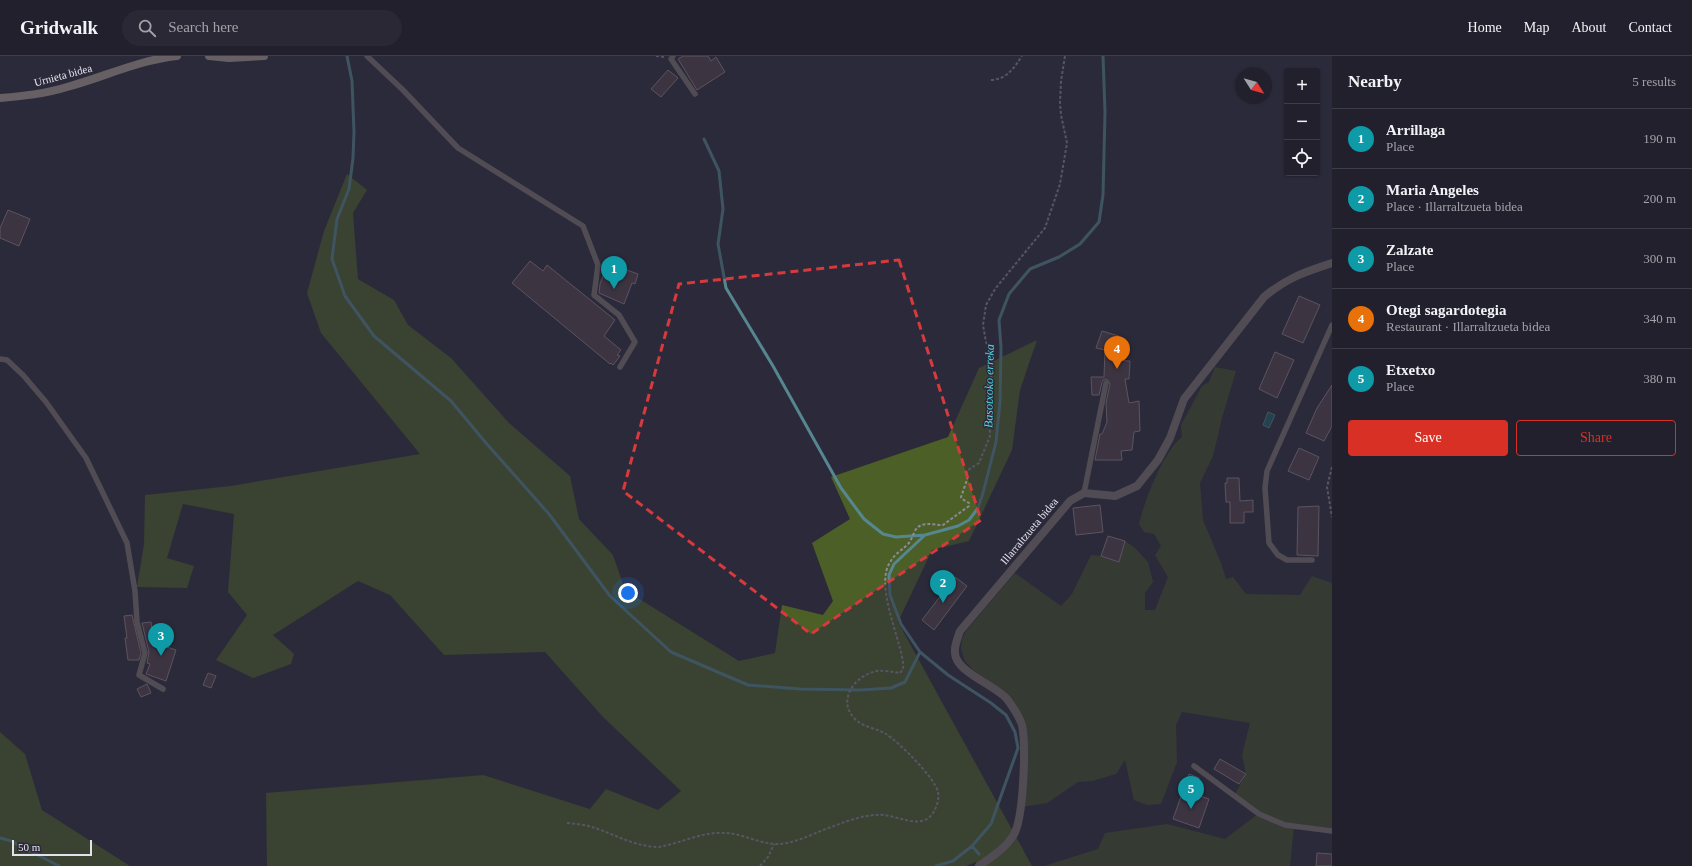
<!DOCTYPE html>
<meta charset="utf-8">
<style>
:root{--surface:#21202c;--page:#292834;--text:#f1f3f6;--muted:#a2a3a9;--line:#3e3e48;--accent:#d93025}
body{margin:0;font-family:"Times New Roman",serif;background:var(--page);color:var(--text)}
.controls{position:absolute;right:12px;top:12px;display:grid;overflow:hidden;border-radius:4px;box-shadow:0 1px 3px #0004}
.controls button{width:36px;height:36px;display:grid;place-items:center;padding:0;border:0;border-bottom:1px solid var(--line);background:var(--surface);color:var(--text);font:20px sans-serif}
.compass{position:absolute;left:1236px;top:12px;width:36px;height:36px;border-radius:50%;background:var(--surface);box-shadow:0 1px 3px #0004;rotate:127deg}
.scale{position:absolute;left:12px;bottom:10px;width:80px;box-sizing:border-box;padding-left:4px;border:2px solid #e2e1ec;border-top:0;font-size:11px;line-height:14px;white-space:nowrap;color:#e2e1ec;-webkit-text-stroke:3px #2c2a3a;paint-order:stroke}
.you{position:absolute;left:628px;top:537px;width:14px;height:14px;margin:-10px;border:3px solid #fff;border-radius:50%;background:#1a73e8;box-shadow:0 0 0 6px #1a73e833}
.badge{display:grid;place-items:center;width:26px;height:26px;border-radius:50%;background:var(--accent);color:#fff;font-size:13px;font-weight:700}
.pin{position:absolute;translate:-50% -33px;filter:drop-shadow(0 1px 2px #0008)}
.pin::after{content:'';position:absolute;top:21px;width:14px;height:12px;background:inherit;clip-path:polygon(0 0,100% 0,50% 100%)}
.list{margin:0;padding:0;list-style:none}
h2{display:flex;justify-content:space-between;align-items:center;height:52px;margin:0;padding:0 16px;font-size:17px}
h2 small{font-size:13px;font-weight:400;color:var(--muted)}
.list li{display:grid;grid-template-columns:26px 1fr auto;gap:12px;align-items:center;box-sizing:border-box;height:60px;padding:0 16px;border-top:1px solid var(--line)}
.list b{display:block;font-size:15px;white-space:nowrap}
.list p{margin:0;font-size:13px;white-space:nowrap;color:var(--muted)}
.list em{font-size:13px;font-style:normal;color:var(--muted)}
.actions{display:flex;gap:8px;padding:12px 16px}
.actions a{flex:1;padding:9px 0;border:1px solid var(--accent);border-radius:4px;text-align:center;font-size:14px;color:var(--accent)}
.actions .main{background:var(--accent);color:#fff}
.icon{flex:none;width:22px;height:22px;fill:none;stroke:currentColor;stroke-width:2;stroke-linecap:round;stroke-linejoin:round}
.map{position:relative;flex:none;width:1332px;height:810px;overflow:hidden}
header{display:flex;align-items:center;gap:24px;box-sizing:border-box;height:56px;padding:0 20px;background:var(--surface);border-bottom:1px solid var(--line)}
header strong{font-size:19px}
nav{display:flex;gap:22px;margin-inline-start:auto;font-size:14px}
.search{width:280px;height:36px;background:var(--page);display:flex;align-items:center;gap:10px;box-sizing:border-box;padding:0 14px;border-radius:22px;color:var(--muted);font-size:15px}
main{display:flex}
aside{flex:1;background:var(--surface)}
.map>svg:first-child{display:block}
.green{fill:#424e2c}
.forest{fill:#4c5f26}
.water{fill:#1a6168;stroke:#568790}
.lines{fill:none;stroke-linecap:round;stroke-linejoin:round}
.stream{stroke:#568790;stroke-width:3}
.building{fill:#53424c;stroke:#97838e}
.path{stroke:#8c8b98;stroke-width:2;stroke-dasharray:3 2;stroke-linecap:butt}
.lane{stroke:#7f7671;stroke-width:5.5}
.street{stroke:#7f7671;stroke-width:8}
.secondary{stroke:#aea098;stroke-width:8}
.marked{fill:none;stroke:#d73a3c;stroke-width:3;stroke-dasharray:8 5;stroke-linejoin:round}
.labels{text-anchor:middle;stroke-width:3;stroke-linejoin:round;paint-order:stroke}
.street-label{font-size:11px;fill:#e2e1ec;stroke:#2c2a3a}
.water-label{font-size:12px;font-style:italic;fill:#52d7e3;stroke:#2c2a3a}
</style>
<header>
<strong>Gridwalk</strong>
<div class="search"><svg class="icon" aria-label="search" viewBox="0 0 24 24"><circle cx="10" cy="10" r="6"/><path d="M15 15l6 6"/></svg>Search here</div>
<nav><a>Home</a><a>Map</a><a>About</a><a>Contact</a></nav>
</header>
<main>
<div class="map">
<svg width="1332" height="810" viewBox="0 0 1332 810">
<rect width="100%" height="100%" fill="#2c2a3a"/>
<path class="green" d="M1215,311L1236,315L1222,362L1213,400L1200,427L1203,464L1221,507L1226,523L1233,521L1246,538L1300,539L1312,520L1332,527V775L1294,770L1290,810H1044L1098,793L1105,777L1167,768L1225,783L1258,758L1234,740L1246,718L1242,699L1250,667L1182,656L1176,669L1177,706L1161,748L1147,749L1134,744L1125,704L1116,718L1092,725L1078,726L1047,747L1022,751L1021,669L1003,635L973,614L965,605L961,593L962,583L966,575L1015,517L1061,550L1072,538L1091,499L1101,500L1119,506L1125,485L1134,491L1148,506L1153,526L1145,537V554H1155L1168,521L1155,499L1161,490L1154,478L1144,476L1139,468C1144,446 1164,394 1182,381L1181,369L1202,330L1209,326Z"/>
<path class="forest" d="M347,118L367,134L353,157L358,223L394,244L408,269L451,302L509,367L570,420L579,463L613,499L625,534L739,605L775,597L782,549L823,559L833,545L812,487L850,463L831,421L948,381L979,312L1037,284L1020,334L1012,394L969,485L932,494L898,566L1032,810H977L976,806L966,810H267L266,737L483,719L590,753L606,733L658,754L681,735L603,661L545,596L444,599L390,539L358,525L273,579L294,598L291,608L253,622L216,604L247,559L228,536L234,458L183,448L167,502L194,510L187,532L137,531L144,488L145,439L231,430L420,398L321,277L307,237L324,175Z
M0,676L25,698L42,754L130,810H0Z"/>
<path class="water" d="M1268,356L1275,359L1269,372L1263,369Z"/>
<g class="lines">
<path class="stream" d="M347,0L352,25L354,76L353,102L349,133L337,163L332,203L345,240L374,280L451,345L486,387L549,458L610,540L671,596L748,629L800,633L860,634L891,632L905,626L920,596
M704,83L719,115L723,153L718,188L726,232L773,310L841,432L864,463L883,478L896,481L925,479
M0,782L11,785L59,810
M972,790L979,798
M936,810L953,805L972,790L991,768L1018,692L1015,676L1006,659L991,647L948,619L920,596L901,568L890,539L889,519L894,508L925,479L958,470L969,464L978,452L983,437L996,386L1000,346L1001,292L999,264L1009,238L1030,213L1059,201L1080,188L1099,166L1103,139L1105,56L1103,0"/>
</g>
<path class="building" d="M683,0H708L711,5L716,1L725,16L697,34L678,3Z
M668,14L678,22L661,41L651,33Z
M8,154L30,163L19,190L0,182V172Z
M530,205L543,215L547,209L615,264L604,280L621,294L617,299L620,300L613,309L611,307L610,308L512,227Z
M624,213L638,218L635,228L632,227L624,248L599,237L600,228L605,215L621,221Z
M1299,240L1320,249L1303,287L1282,278Z
M1102,275L1119,280L1111,304L1130,305L1129,323H1125L1129,347L1139,345L1140,375L1134,376L1132,394L1121,395L1122,404H1095L1100,378H1102L1107,366L1106,347L1110,328L1108,324L1104,323L1102,326L1099,339H1092L1091,321H1104L1105,294L1096,292Z
M1275,296L1294,304L1277,342L1259,333Z
M1332,329V370L1324,385L1306,377L1317,352Z
M1299,392L1319,401L1309,424L1288,415Z
M1227,422H1239L1240,445L1253,444V456H1244V467H1230V446H1226L1225,427H1227Z
M1100,449L1103,476L1076,479L1073,452Z
M1319,450L1318,500L1297,499L1298,451Z
M1108,480L1125,485L1119,506L1101,500Z
M955,521L967,530L934,574L922,564Z
M132,559L141,597L139,604H128L125,582H127L124,560Z
M151,566L152,575L156,574L158,588L176,594L166,625L146,618L150,608L147,607L149,596L142,567Z
M208,617L216,620L211,632L203,629Z
M147,628L151,637L141,641L137,633Z
M1220,703L1246,718L1239,728L1214,713Z
M1189,718L1199,722L1194,738L1209,743L1199,772L1173,763Z
M1317,797L1332,798V810H1316Z"/>
<g class="lines">
<path class="path" d="M656,0L664,1
M991,24C1007,23 1014,12 1022,0
M1332,411L1327,431L1332,461
M567,767C577,768 587,769 595,772C616,779 636,791 659,791C681,787 704,775 726,777C744,778 762,789 780,788C799,786 816,776 834,770C847,765 861,760 875,759C896,756 925,780 936,751C938,747 939,741 938,736C935,722 899,686 886,678C876,672 862,671 854,662C838,645 853,622 873,616C881,613 891,616 900,617L903,613C904,606 901,596 899,589C894,569 878,527 889,508C895,497 900,496 908,488C911,485 912,481 914,477C919,464 932,469 943,469L969,450V447L962,443L961,441L968,421L967,417L968,414L979,407L990,380L989,335L993,305L986,286L983,269L986,249L995,233L1045,172L1060,128L1067,87L1061,59L1060,47L1061,25L1065,0
M760,810L768,801L774,788"/>
<path class="lane" d="M367,0L403,34L458,92L583,170L598,209L594,239L619,259L635,286L620,311
M673,0L671,3L695,38
M0,303L7,304L23,319L46,346L86,402L127,487L135,535L137,566L145,597L139,619L163,633
M1084,437L1106,327
M1312,504H1287L1278,499L1269,487L1265,432L1267,415L1332,269
M1194,710L1259,758L1285,769L1332,775"/>
<path class="street" d="M979,810C991,801 1005,793 1013,780C1024,764 1026,689 1022,669C1019,660 1013,651 1007,643C995,630 965,619 957,604C952,595 957,584 960,575L1070,445L1084,437L1115,440L1137,430L1158,404L1170,382L1184,343L1264,241C1287,222 1304,216 1332,207"/>
<path class="secondary" d="M209,0L229,2L264,0
M0,42C23,40 45,38 67,31C104,21 139,4 177,0"/>
</g>
<path d="M0 0H1332V810H0ZM899,204L981,464L811,578L623,435L679,228Z" fill="#2c2a3a" fill-opacity=".55" fill-rule="evenodd"/>
<path class="marked" d="M899,204L981,464L811,578L623,435L679,228Z"/>
<g class="labels">
<g class="street-label">
<text transform="translate(63 19) rotate(-15)" y="4">Urnieta bidea</text>
<text transform="translate(1029 475) rotate(-50)" y="4">Illarraltzueta bidea</text>
</g>
<g class="water-label">
<text transform="translate(989 330) rotate(-89)" y="4">Basotxoko erreka</text>
</g>
</g>
</svg>
<div class="controls">
<button>+</button>
<button>−</button>
<button><svg class="icon" aria-label="locate" viewBox="0 0 24 24"><circle cx="12" cy="12" r="6"/><path d="M12 2v4M12 18v4M2 12h4M18 12h4"/></svg></button>
</div>
<svg class="compass" viewBox="-18 -18 36 36"><path d="M0-13l5 13h-10z" fill="#e53935"/><path d="M0 13l5-13h-10z" fill="#a2a3a9"/></svg>
<div class="scale">50 m</div>
<div class="you"></div>
<div class="pin badge" style="left:614px;top:233px;background:#0f9aa8">1</div>
<div class="pin badge" style="left:943px;top:547px;background:#0f9aa8">2</div>
<div class="pin badge" style="left:161px;top:600px;background:#0f9aa8">3</div>
<div class="pin badge" style="left:1117px;top:313px;background:#e8710a">4</div>
<div class="pin badge" style="left:1191px;top:753px;background:#0f9aa8">5</div>
</div>
<aside>
<h2>Nearby<small>5 results</small></h2>
<ul class="list">
<li><span class="badge" style="background:#0f9aa8">1</span><div><b>Arrillaga</b><p>Place</p></div><em>190 m</em></li>
<li><span class="badge" style="background:#0f9aa8">2</span><div><b>Maria Angeles</b><p>Place · Illarraltzueta bidea</p></div><em>200 m</em></li>
<li><span class="badge" style="background:#0f9aa8">3</span><div><b>Zalzate</b><p>Place</p></div><em>300 m</em></li>
<li><span class="badge" style="background:#e8710a">4</span><div><b>Otegi sagardotegia</b><p>Restaurant · Illarraltzueta bidea</p></div><em>340 m</em></li>
<li><span class="badge" style="background:#0f9aa8">5</span><div><b>Etxetxo</b><p>Place</p></div><em>380 m</em></li>
</ul>
<div class="actions"><a class="main">Save</a><a>Share</a></div>
</aside>
</main>
